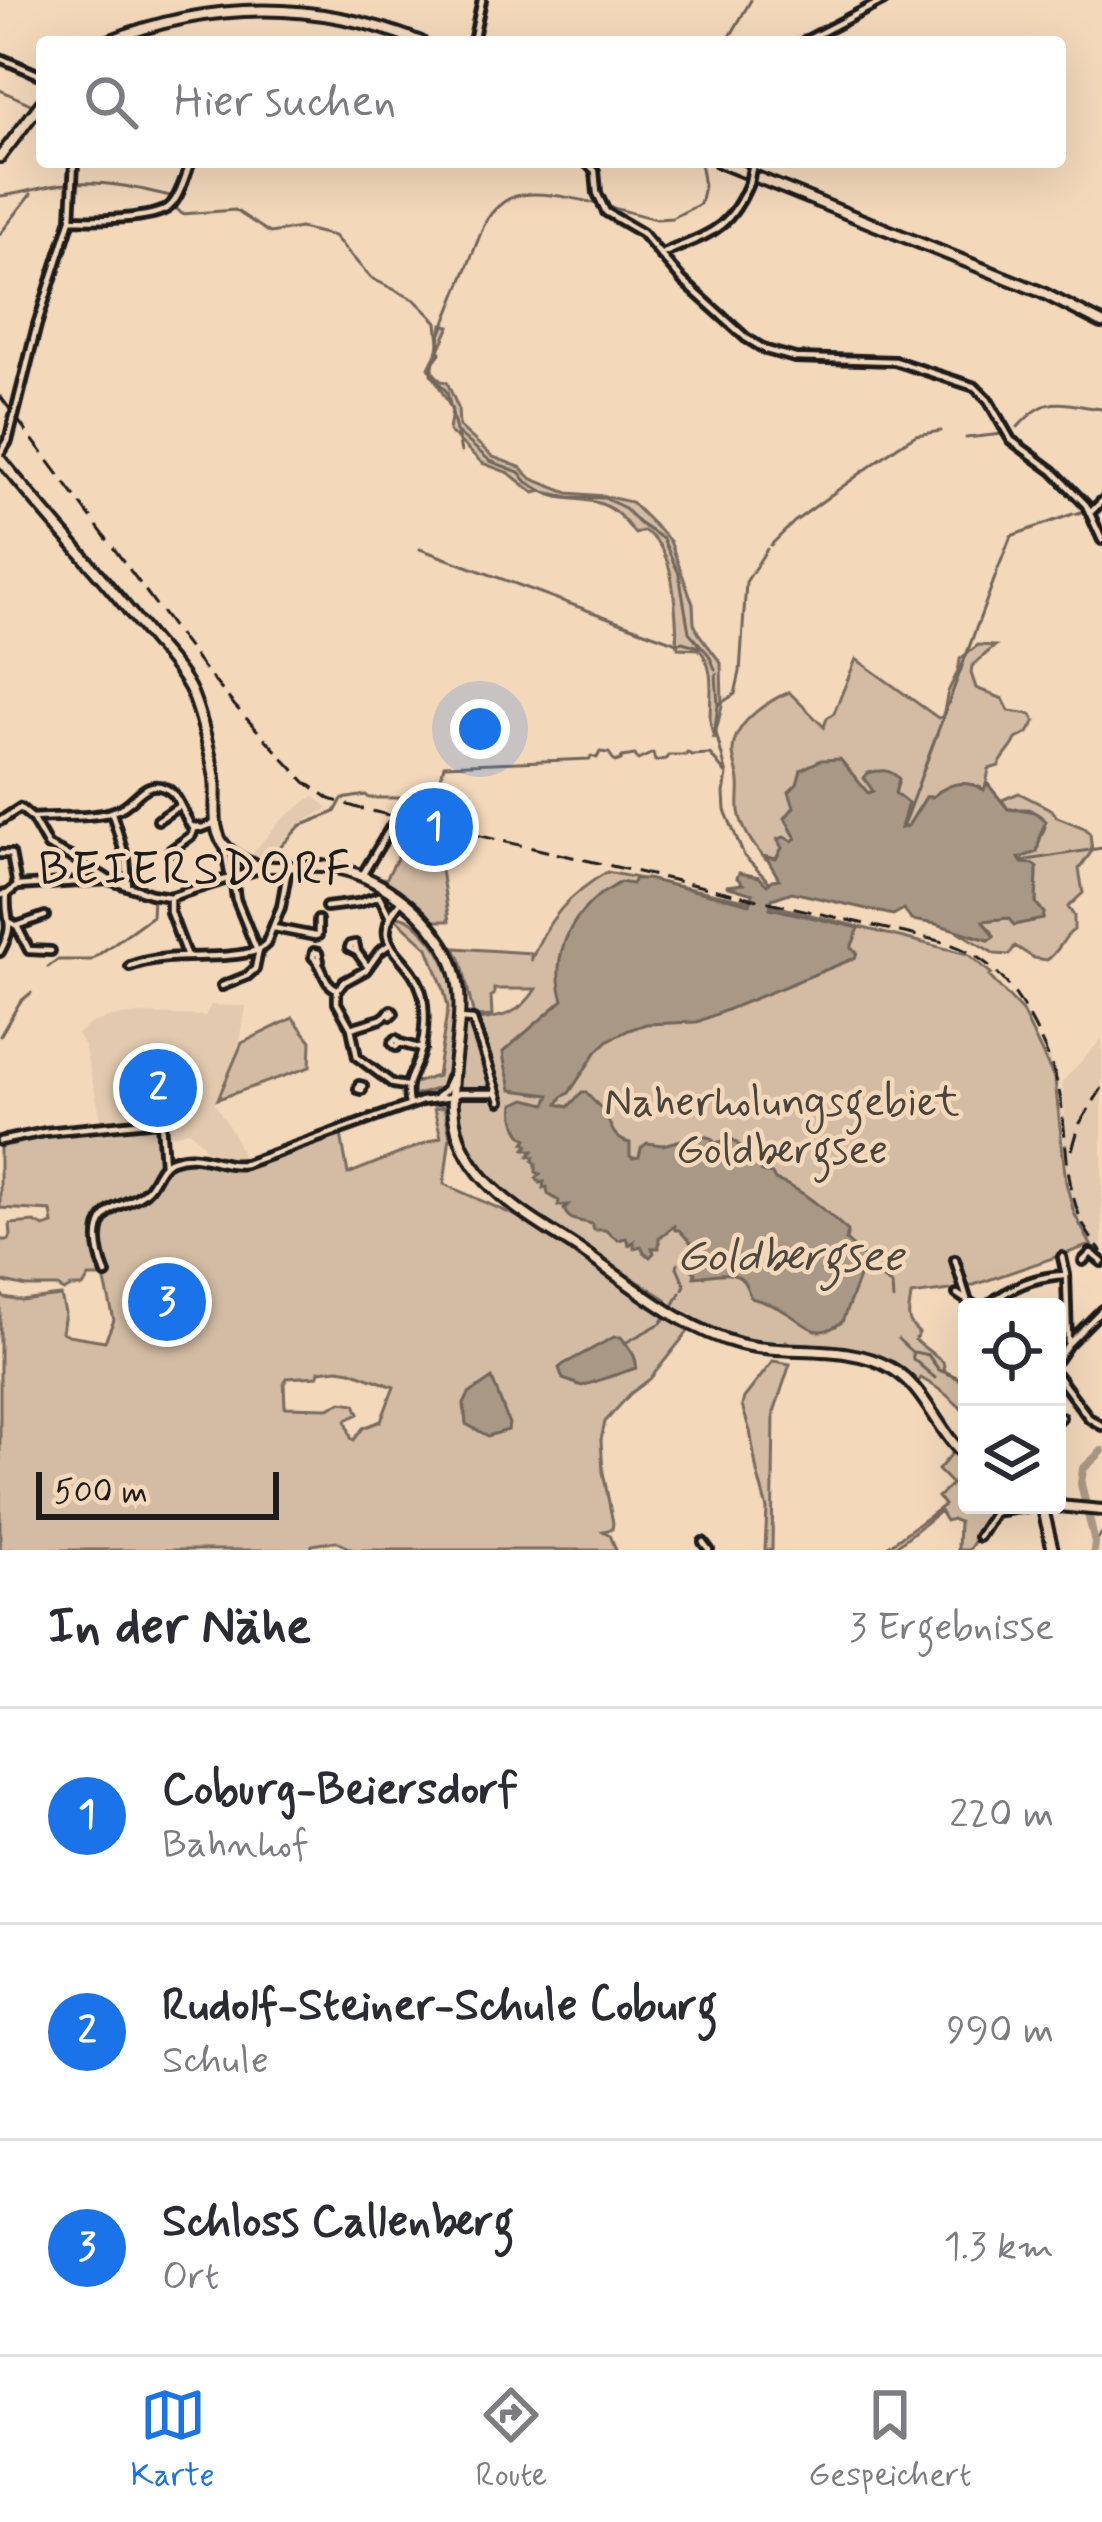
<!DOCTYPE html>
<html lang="de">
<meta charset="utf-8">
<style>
:root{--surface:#fff;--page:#f2f2f3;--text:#2b2b33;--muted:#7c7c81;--line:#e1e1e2;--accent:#1a73e8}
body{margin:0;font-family:Mynerve,sans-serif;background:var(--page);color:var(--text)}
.controls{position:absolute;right:36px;bottom:36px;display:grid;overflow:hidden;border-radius:12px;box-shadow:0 12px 48px #0002}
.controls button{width:108px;height:108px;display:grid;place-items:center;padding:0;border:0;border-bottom:3px solid var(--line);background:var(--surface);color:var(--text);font:60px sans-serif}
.scale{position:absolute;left:36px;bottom:30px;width:243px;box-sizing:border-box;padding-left:12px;border:6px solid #1c1c1c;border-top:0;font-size:33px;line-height:42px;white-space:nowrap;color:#1c1c1c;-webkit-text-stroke:9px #f3d8ba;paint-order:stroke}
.you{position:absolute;left:480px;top:729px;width:42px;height:42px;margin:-30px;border:9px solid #fff;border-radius:50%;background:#1a73e8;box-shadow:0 0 0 18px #1a73e833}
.badge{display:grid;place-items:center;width:78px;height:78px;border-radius:50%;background:var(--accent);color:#fff;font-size:39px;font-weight:700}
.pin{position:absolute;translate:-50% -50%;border:6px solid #fff;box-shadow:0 3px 12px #0006}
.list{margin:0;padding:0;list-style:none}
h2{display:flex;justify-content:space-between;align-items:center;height:156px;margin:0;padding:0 48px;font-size:51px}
h2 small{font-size:39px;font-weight:400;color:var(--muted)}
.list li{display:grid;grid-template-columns:78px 1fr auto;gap:36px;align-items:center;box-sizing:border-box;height:216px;padding:0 48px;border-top:3px solid var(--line)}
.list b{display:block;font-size:45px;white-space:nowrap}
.list p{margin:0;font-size:39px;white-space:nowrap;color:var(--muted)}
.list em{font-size:39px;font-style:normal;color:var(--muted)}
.icon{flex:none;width:66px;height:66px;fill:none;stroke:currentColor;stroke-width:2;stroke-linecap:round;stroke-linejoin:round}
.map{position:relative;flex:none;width:1102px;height:1550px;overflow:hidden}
.search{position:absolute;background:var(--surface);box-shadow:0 12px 48px #0002;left:36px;right:36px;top:36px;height:132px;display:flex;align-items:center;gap:30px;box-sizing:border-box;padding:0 42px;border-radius:12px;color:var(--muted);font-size:45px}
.sheet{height:804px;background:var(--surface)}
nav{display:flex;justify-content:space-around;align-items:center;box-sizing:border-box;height:168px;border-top:3px solid var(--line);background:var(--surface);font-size:33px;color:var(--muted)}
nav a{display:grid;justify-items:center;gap:6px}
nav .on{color:var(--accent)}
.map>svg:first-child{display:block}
.built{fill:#e3caae}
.green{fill:#d3bca3;stroke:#786c60;stroke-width:3;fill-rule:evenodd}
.water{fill:#a99885;stroke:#71665b;stroke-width:3}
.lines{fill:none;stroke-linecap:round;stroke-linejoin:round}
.stream{stroke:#71665b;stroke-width:3}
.river{stroke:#a99885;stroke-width:8}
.street-casing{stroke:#1c1c1c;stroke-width:14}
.secondary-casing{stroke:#1c1c1c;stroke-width:16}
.street{stroke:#f3d8ba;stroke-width:4.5}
.secondary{stroke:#f3d8ba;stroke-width:8}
.rail{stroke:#1c1c1c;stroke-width:3;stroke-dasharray:18 9;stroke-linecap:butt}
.street-bridge-casing{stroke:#1c1c1c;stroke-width:14;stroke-linecap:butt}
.street-bridge{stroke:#f3d8ba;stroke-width:4.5}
.labels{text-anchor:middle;stroke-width:9;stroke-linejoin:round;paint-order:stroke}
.park-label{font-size:42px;fill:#4a443e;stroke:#f3d8ba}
.water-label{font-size:45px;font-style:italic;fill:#4d4741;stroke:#f3d8ba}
.quarter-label{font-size:48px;letter-spacing:3px;fill:#1c1c1c;stroke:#f3d8ba}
</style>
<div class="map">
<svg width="1102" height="1550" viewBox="0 0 1102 1550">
<rect width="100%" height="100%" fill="#f3d8ba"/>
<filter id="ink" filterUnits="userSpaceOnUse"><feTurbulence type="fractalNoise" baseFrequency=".00833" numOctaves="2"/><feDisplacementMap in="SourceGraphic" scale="24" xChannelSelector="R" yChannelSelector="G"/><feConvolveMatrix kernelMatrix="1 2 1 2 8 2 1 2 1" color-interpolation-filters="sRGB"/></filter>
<g filter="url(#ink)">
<path class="built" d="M313,796L329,808L299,825L264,865L249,858L279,822Z
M211,1005L246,1006L240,1043L215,1104L234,1135L243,1158H227L204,1149L203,1144L189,1131L165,1136L162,1119L102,1122L84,1045L77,1034L91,1023L112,1017L141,1014L205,1016Z
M1102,1039V1256L1091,1245L1074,1213L1068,1185L1060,1107L1052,1069L1041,1046L1044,1043L1057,1076L1067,1136L1062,1082Z"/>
<path class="green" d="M442,324L450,326L433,363V372L441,381L447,382L458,408L459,426L493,457L520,467L532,479L568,493L604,496L631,502L670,541L693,604L694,623L699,634L721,663L722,706L714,739C713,732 710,726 710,718C710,696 716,668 699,649L678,648C674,614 679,550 644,531L635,534C626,523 617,510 604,505C583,496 563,503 542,491L534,493L509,473L482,463L449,431L452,410L429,368L438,350Z
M978,645L995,646L972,666L971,673L976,688L1003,699L1009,711L1030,714L1035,721L1028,733L1016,739C1012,750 1003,755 999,766L989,769L985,790C967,779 948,783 932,797H926L908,826L900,828L908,803L895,793L898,783L867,793C843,766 840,750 801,770L791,830L796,838L793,842L778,841L782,848L776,859L766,857L767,861C754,847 742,830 739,811C738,801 740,791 739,782C738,772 734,763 733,753C732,724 766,702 789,692L824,727L827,718L834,713L856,659L938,718L942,717C946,708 945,701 948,692C953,680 959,674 960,659Z
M1019,793L1052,810L1057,817L1085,828L1090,834L1092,851L1079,869L1083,893L1068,907L1074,916V930C1064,935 1060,951 1047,960L1034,958L1015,946L1009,955L995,954L957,931L989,940L994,936L991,930L981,921L1008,918L1014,924L1043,919L1044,913L1036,903L1037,868L1033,864H1022L1019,857L1037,847L1045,827L1042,817L1029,809H1008L1002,800Z
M411,832L436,838L449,921H434L379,877L386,879Z
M607,872L771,905L968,954L992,974L989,976L1022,1011L1055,1080L1066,1183L1074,1213L1091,1245L965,1288L911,1295C909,1314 904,1320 919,1333L915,1340L943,1362L945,1371L967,1384V1415C954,1399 939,1388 921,1378L916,1385C883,1356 828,1347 785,1346L789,1343L786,1341L781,1347C736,1339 707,1329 668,1304L666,1299C608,1261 489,1200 462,1137C448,1104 457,1060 461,1025L464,1022C496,1017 516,1020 536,989H494V995L491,996L492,1016L474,1017L462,964L455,948L531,953V961C546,921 570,893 607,872Z
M392,915C409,917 413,922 425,934C464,975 457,1029 446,1081L442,1087L411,1097L408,1091L411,1084L437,1076L448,1007L444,990L428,948Z
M293,1018L311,1041L310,1067L218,1099L242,1043Z
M444,1107L450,1136L444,1184L527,1221L663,1313L690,1329L650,1379L630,1394L605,1422L601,1440L603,1472L613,1523L612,1529L603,1531L610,1535L616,1550H353L336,1541L312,1545L311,1550H0V1291L4,1298L22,1301L61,1296L65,1313L62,1332L68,1335L105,1341L114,1320L104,1277H89L83,1287H71L64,1291L58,1287H27L0,1281V1240H9L11,1235L10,1224L34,1222L44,1227L53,1224L51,1211L0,1208V1145L90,1130L157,1122L160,1126L163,1161L167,1165L202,1159L226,1167L250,1165L341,1134L348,1174L441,1137L434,1109ZM338,1369L351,1371L394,1387L381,1421L363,1428L354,1440L351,1438L346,1420L359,1414L355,1404L342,1402L328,1408L285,1407L284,1384L287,1378L318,1376L319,1371Z
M773,1361L790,1364L774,1412L772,1550H765L767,1509L757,1472L750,1431L742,1406L744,1398Z
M955,1450L967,1460V1505H988L993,1510L969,1550H958L959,1522L952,1519L946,1521L940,1511L898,1545L883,1550L944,1505L938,1497L952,1484L938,1470Z"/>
<path class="water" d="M840,759L868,793L873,791L864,778L868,773C880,770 890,768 899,779L895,793L908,803L901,828L908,826L926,797H932C948,783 966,779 984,790L987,783L1008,809C1025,812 1030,806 1046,821L1041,833L1037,852L1019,858L1022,863L1033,864L1037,868L1036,903L1044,913L1043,919L1014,925L1008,918L983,921L994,937L989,940L936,924L911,920L904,909L893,915L792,892L772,899L770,908L859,928L851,948L857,952L855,958L697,1022L646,1024L629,1030L609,1040L597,1051L569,1093L562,1097L558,1104L568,1107L582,1092H586C590,1098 595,1102 600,1107C612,1121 609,1138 630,1143V1156L633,1158L639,1157L641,1148L647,1143L663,1145L685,1139L689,1142L704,1136L711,1138L715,1143L732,1139L748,1153L762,1172L772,1174L775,1180C804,1189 826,1212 848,1231L846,1240L866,1259L842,1322C817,1340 811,1328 789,1314C777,1306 765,1302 751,1298C748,1292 747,1285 742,1280C731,1268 707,1277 694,1277L695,1273L688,1265L694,1246L679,1230H675L674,1226L659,1238V1248H652L654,1253L650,1257L644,1252L641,1246L634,1248V1241L629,1245L626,1238L618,1240L605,1230H594L592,1224C581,1220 569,1223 564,1209L568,1205L558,1206L559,1201L548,1194L547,1187L543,1188L544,1182L540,1183L536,1178L540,1174L536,1172V1163L533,1161L534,1157L529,1156L533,1151L525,1149L528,1145L524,1143L527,1139C516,1133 512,1116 514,1104L526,1099L546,1104L550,1095L511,1090C509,1077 504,1065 503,1052L563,1000C551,962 566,923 597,897C604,891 613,888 620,882L632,884L635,879H647L750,904L753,894L726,886L743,884L737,878L739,873L759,877L767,885L772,880L779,879L766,857L776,859L782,848L778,839L784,837L792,841L796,838L785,818L794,807L789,792L797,784L801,770L821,760Z
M614,1337H621C628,1346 638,1358 636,1368L582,1386L563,1379L559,1368L564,1364Z
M492,1378L509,1424L508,1430L488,1436L466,1424L464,1404L469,1394Z"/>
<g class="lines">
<path class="stream" d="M727,42L751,0
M0,90L37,107
M0,196C22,194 43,186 65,184C102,179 142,189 178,198L176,208L182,214L235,210L270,233L300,228L334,236L371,278L415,300L437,322L440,353L434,361L431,374L447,392L456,431L490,461L519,472L527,482L544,492L569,497L604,498L623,507L639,523L663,539L679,574L689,632L709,655L715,669
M179,199L195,162
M0,234L31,194
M439,338L484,225C491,211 505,197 521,195C558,189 619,211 657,219L672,218L700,204L704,186L700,162
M1018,427C1048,393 1060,404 1102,409
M457,432L461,452
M966,438L1003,434
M1101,508H1102
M1076,514L1083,511
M771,545L794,522L898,446L916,435L941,431
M420,549L677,643L682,642L700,647
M998,569L1011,536L1073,514
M716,674L718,705L715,729L727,775L724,793L725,810L744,856L770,883
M718,705L735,694L740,672L746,582L767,549
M438,791L444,765L590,759L591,756L597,758L600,752L609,753L615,762L621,760L622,757L635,755L638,760L653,753L655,761L666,759L668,755H686L687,752L691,755L710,754L727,775
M902,828L997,572
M1021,861L1102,848
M265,864L300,826L335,812L342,799L366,795L369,798H419L433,794
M48,967L57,960H91L152,916L153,898
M0,1036L20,1002L31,993
M678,1263L677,1267L685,1285L683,1289
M877,1275L892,1285L893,1300
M672,1308L680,1293
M898,1339L912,1352L913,1359L935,1378
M625,1343L661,1323L667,1315
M914,1352L928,1355L939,1370L962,1379L967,1392
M1095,1543L1102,1534"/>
<path class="river" d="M1094,1550L1095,1543L1081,1484L1083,1469L1102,1451"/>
<defs>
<path id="street" d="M473,42L482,0
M803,42L884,0
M0,58L42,76
M586,162L595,171L597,193L606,212L642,233L683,281L746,338L766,350L795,358L895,361L975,387L988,400L1011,440L1053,471L1086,505L1102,540
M71,219L74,162
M660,255C706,234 728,234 749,183
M0,454L8,441L37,325L71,219C92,220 153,220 169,207C180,198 185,175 191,162
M1090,513L1102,501
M112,813L126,859L128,886
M32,818C56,816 96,819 117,810C135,804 144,778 165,788C179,794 183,814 191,826L202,828L216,823
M158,820L179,806
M0,821L20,808L32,818L48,846L81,862L109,880
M225,849L230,879
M170,851L192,835L194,827
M0,854H11L17,886
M363,874L392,825
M233,878L236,899L257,951
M0,895L7,894L17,886L109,880L151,894L170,897L262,868
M170,897V912L187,957
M400,902C364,947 411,952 422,993C426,1010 425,1033 421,1050C416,1074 403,1078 409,1105
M326,907L358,903L379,896L389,915
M10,922L17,926L29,950L51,951
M17,926L45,916
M274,928L315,936L318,935V920
M390,944L379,952L366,970L344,982L337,991V1003L351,1028L357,1057L393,1084L406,1086
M0,952C17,921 4,922 7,894
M357,952L349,948L350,945L355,944L357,952L368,967
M320,961L318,953L314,952L313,957C324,965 322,983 337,989
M130,966C172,950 217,963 259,950
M222,986L247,976L255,969L259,950L266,944L281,907L288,868
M391,1010L394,1013L391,1016L388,1013Z
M460,1019L473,1020L500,1101
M351,1028L381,1019L388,1014
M396,1039L400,1043L396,1047L392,1043Z
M400,1043L422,1049
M359,1085L363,1086L362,1090L358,1089Z
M437,1097L446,1090L450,1078
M0,1141L45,1132L158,1121H161L164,1165
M1062,1257L1066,1275L1068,1344
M955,1260L967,1299
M1083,1261L1091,1253L1102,1262
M106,1274C97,1251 90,1221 116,1207C127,1202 140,1198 148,1189C157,1179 158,1165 172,1160C202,1149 218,1168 245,1164L422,1101L451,1097L459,1093H497
M957,1294L977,1307
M986,1307C1009,1287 1035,1276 1066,1275
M1057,1360L1068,1344L1102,1310
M1057,1375L1089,1418L1102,1426
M1057,1421L1061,1417
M979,1537L995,1512L1039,1505
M703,1542L709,1550"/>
<path id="secondary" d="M106,42C210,0 317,0 421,42
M0,157L42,102
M719,162L1041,292L1102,323
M0,459C48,518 100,573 147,633C161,651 181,670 191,691C200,711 211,756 215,778C218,800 209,831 227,848C259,878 285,863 322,866C369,870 415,903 441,941C495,1020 405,1105 494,1189C520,1214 553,1232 583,1252C632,1285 682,1329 740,1344C789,1356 846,1342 891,1368C926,1388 937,1432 967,1457
M1042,1505L1053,1550
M1047,1505L1102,1510"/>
</defs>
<use href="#street" class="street-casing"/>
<use href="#secondary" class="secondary-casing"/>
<use href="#street" class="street"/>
<use href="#secondary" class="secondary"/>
<path class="rail" d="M0,396L200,664L235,706L305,782L330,799L358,808L944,942C992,957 1014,987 1036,1030C1047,1053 1057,1075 1061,1101C1069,1155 1063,1209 1102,1252
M1072,1150L1080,1123L1102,1088"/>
<defs>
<path id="street-bridge" d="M749,183L752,168"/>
</defs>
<use href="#street-bridge" class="street-bridge-casing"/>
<use href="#street-bridge" class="street-bridge"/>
</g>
</g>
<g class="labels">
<g class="park-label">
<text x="782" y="1115">Naherholungsgebiet<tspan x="782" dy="48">Goldbergsee</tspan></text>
</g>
<g class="water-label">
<text x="790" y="1270">Goldbergsee</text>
</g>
<g class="quarter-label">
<text x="196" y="884">BEIERSDORF</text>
</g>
</g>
</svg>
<div class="controls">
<button><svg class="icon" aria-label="locate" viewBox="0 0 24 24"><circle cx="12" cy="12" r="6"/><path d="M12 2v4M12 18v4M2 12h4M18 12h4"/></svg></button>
<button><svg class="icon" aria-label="layers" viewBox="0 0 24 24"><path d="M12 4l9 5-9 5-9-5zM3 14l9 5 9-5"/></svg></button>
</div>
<div class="scale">500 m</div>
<div class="you"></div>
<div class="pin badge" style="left:434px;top:827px">1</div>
<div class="pin badge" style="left:158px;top:1088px">2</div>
<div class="pin badge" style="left:167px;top:1302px">3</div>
<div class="search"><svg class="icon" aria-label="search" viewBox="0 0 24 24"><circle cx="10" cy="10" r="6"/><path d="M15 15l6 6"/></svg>Hier suchen</div>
</div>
<section class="sheet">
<h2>In der Nähe<small>3 Ergebnisse</small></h2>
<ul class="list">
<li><span class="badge">1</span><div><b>Coburg-Beiersdorf</b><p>Bahnhof</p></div><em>220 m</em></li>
<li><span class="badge">2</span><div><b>Rudolf-Steiner-Schule Coburg</b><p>Schule</p></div><em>990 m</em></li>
<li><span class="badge">3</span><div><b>Schloss Callenberg</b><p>Ort</p></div><em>1.3 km</em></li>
</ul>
</section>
<nav>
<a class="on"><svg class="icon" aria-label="map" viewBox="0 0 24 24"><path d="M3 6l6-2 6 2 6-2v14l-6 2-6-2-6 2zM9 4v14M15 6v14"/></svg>Karte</a>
<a><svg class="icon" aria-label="directions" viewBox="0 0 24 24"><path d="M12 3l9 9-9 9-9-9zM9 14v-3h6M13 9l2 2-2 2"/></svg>Route</a>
<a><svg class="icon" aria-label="saved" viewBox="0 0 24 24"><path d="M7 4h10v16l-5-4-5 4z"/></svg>Gespeichert</a>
</nav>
